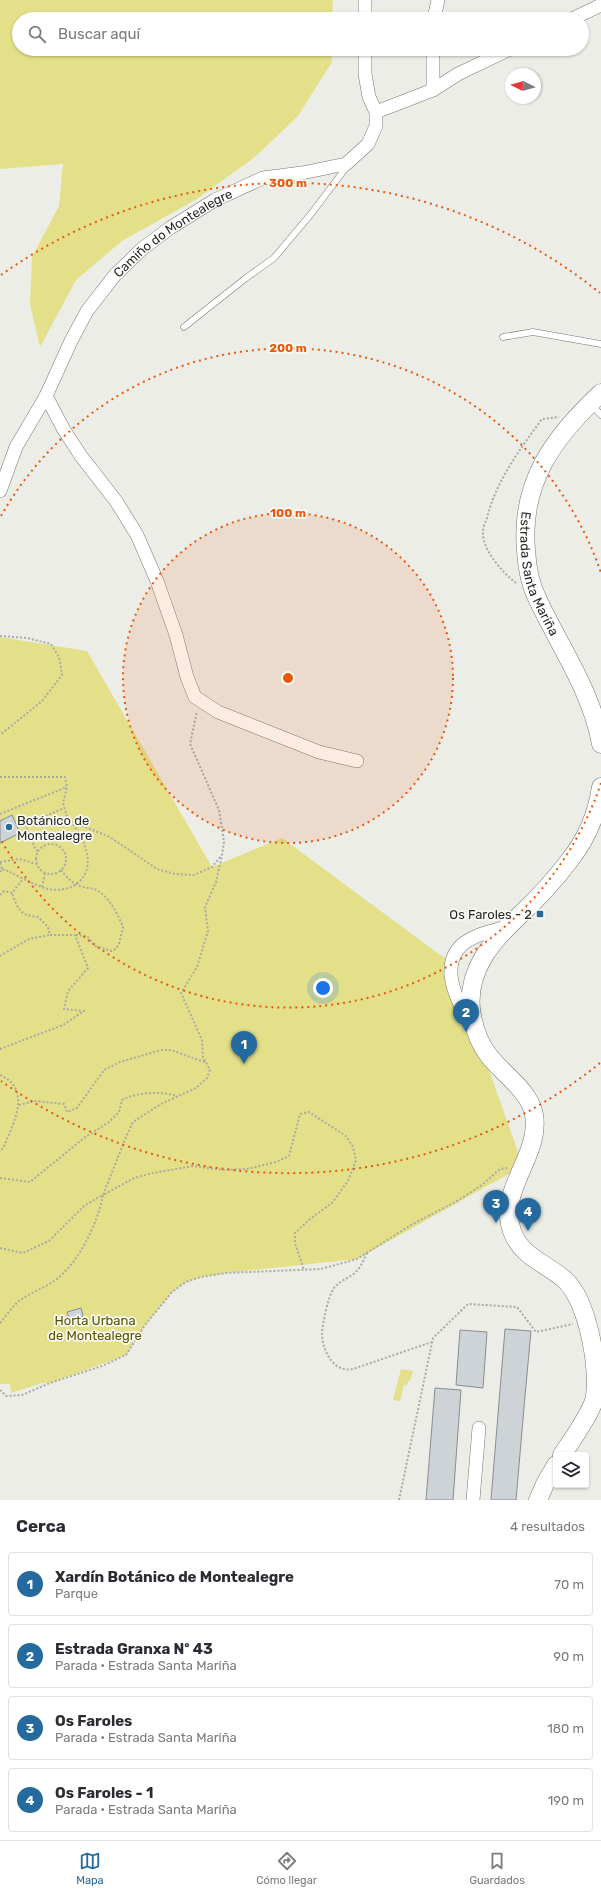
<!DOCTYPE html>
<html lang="es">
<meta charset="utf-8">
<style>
:root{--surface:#fff;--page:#f2f2f3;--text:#2b2b33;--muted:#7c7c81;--line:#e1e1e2;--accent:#246a9f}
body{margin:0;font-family:Rubik,sans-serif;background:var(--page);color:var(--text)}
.controls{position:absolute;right:12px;bottom:12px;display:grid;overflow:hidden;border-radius:4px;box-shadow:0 1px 3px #0004}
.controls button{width:36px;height:36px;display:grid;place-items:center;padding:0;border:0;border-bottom:1px solid var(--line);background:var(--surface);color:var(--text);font:20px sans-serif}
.compass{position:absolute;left:505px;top:68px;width:36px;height:36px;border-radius:50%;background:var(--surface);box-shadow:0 1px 3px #0004;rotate:276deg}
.you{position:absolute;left:323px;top:988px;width:14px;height:14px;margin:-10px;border:3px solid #fff;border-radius:50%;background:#1a73e8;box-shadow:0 0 0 6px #1a73e833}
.badge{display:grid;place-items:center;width:26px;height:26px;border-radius:50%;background:var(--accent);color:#fff;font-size:13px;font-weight:700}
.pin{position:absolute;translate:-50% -33px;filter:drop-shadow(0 1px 2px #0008)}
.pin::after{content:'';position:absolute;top:21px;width:14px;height:12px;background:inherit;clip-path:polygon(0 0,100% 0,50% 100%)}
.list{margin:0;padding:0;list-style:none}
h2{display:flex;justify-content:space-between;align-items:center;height:52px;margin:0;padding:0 16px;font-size:17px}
h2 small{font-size:13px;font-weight:400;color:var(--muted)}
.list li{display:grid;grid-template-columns:26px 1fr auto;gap:12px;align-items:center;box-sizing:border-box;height:64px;margin:0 8px 8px;padding:0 8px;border:1px solid var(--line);border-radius:4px}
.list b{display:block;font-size:15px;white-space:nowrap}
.list p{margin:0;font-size:13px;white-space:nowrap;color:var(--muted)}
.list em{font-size:13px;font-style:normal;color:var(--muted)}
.icon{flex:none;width:22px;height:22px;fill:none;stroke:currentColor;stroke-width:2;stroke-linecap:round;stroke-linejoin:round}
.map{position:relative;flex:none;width:601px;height:1500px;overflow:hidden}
.search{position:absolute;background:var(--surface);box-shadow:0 1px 3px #0004;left:12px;right:12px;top:12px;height:44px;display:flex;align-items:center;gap:10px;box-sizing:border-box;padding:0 14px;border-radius:22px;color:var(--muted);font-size:15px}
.sheet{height:340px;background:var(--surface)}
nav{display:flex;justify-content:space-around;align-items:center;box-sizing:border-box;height:56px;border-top:1px solid var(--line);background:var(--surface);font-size:11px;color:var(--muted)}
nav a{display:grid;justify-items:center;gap:2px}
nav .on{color:var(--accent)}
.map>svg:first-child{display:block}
.green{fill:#e3e089}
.building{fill:#ced3d8;stroke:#888d91}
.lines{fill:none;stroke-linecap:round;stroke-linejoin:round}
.service-casing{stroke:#777771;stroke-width:7}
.minor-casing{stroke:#777771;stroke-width:14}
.secondary-casing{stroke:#777771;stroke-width:19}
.path{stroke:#aaaaa5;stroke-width:2;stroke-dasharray:2 2;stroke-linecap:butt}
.service{stroke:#fff;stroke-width:6}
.minor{stroke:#fff;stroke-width:13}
.secondary{stroke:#fff;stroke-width:18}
.ring{fill:none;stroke:#e8590c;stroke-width:2;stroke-dasharray:2 4}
.poi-dot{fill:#246a9f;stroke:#fafaf4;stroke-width:1.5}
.labels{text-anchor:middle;stroke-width:3.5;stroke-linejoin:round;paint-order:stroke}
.street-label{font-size:13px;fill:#292927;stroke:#fafaf4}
.poi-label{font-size:13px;fill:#292927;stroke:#fafaf4;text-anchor:start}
.park-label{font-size:13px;fill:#565200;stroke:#fafaf4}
.centre{fill:#e8590c;stroke:#fafaf4;stroke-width:2}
.ring-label{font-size:12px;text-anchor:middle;font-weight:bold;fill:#e8590c;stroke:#fafaf4;stroke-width:3.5;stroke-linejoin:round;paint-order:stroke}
</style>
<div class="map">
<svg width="601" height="1500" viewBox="0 0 601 1500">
<rect width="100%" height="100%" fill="#edede7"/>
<path class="green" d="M0,0H333L332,19H19V49H331L332,62L298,116L255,157L197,199L122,241L76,280L40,347L30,304L32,257L59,206L63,164L0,169Z
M0,637L87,651L212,867L282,838L451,963L523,1166L357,1259L226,1273L201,1277L186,1282L172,1292L145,1325L126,1355L50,1383H42L11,1393L10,1384H0Z
M401,1369L413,1371L410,1381H408L407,1385H404L400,1401L393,1400Z"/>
<path class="building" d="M12,815L20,833L0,843V821Z
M81,1308L83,1316L70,1321L67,1312Z
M505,1329L531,1331L525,1396L516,1500H491Z
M460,1330L487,1332L483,1388L456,1385Z
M435,1388L461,1390L453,1500H426Z"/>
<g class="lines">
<defs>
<path id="service" d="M184,327L246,278L274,258L311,214L348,165
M503,337L533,332L601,344
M591,404L601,415"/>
<g id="minor">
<path d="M365,0V19"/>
<path d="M434,19L438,0"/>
<path d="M572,19L601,5"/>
<path d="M433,90V49"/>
<path d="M376,112L433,90L458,74L510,49"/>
<path d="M46,396L64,430L81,456L116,501L137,535L157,581L176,635L187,677L195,697L218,712L319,752L357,761"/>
<path id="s1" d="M0,491L16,447L46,396L71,341L87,311L115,275L142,249L170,228L215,200L263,178L302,173L346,164L368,144L376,126V112L369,97L365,74V49"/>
<path d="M471,1024C453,996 434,953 477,936C486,932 497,930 506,927"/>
<path d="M473,1500L479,1428"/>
</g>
<g id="secondary">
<path id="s2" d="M601,393C554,437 520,482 526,550C527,567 530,585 538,600C560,647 592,692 601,744"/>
<path d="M562,1455C573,1438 587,1420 594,1401C601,1372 588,1301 565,1280C546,1263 521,1257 512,1231C497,1190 541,1156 534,1115C530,1091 503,1074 489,1056C479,1043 473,1026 471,1009C467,970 492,941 519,916C537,899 554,881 569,861C586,840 597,814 601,787"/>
<path d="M538,1500L545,1484L556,1465"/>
</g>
</defs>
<use href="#service" class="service-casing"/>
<use href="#minor" class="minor-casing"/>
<use href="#secondary" class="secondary-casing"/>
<path class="path" d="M516,583C503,573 482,550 483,532C483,528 485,522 487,518C496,481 520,449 542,419L559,417
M0,636L27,638L51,644L59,657L62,675L42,701L0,735
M0,777H65L67,787L63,803L68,820L110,837L157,869L175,874L194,875L212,867L222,855L224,842L219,810L190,744L197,711
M0,814L67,787
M36 859a15 15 0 1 1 30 0a15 15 0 1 1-30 0Z
M38,851L36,850L25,825L64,808
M0,862L19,859L37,864
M0,863L2,869
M61,870C67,878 73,884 83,887C88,889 93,887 98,891C110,898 118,915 123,927L119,944L116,949L111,951L95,946L87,936L75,935
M0,872L2,869L8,871C20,877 34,885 48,889C74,894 94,876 86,850C84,840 77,831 72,822
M42,887L45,873
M0,895L4,891L12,893L23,879
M0,956L29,939L50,935
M0,1049L63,1025L84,1011L64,1009L68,991L88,968L75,935H50L48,927L38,917C19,915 18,909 12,893
M0,1075C26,1086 19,1111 10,1132C7,1139 5,1146 0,1152
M19,1105L35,1101L64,1104L67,1112L77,1108L104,1070L120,1062L161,1050H171L207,1063
M0,1178L30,1182L84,1138L109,1122L119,1112L122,1100C137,1092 161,1091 177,1096
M0,1248L23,1253L49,1241L85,1205L103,1195L126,1137L133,1122L161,1104L196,1088L207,1078L210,1070L203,1057L202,1040L181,993L197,967L208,931L205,907L216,882L222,855
M367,1253C363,1261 360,1270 352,1275C346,1279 339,1282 334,1288C328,1296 322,1325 322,1335C323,1352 334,1373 353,1369L432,1342
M0,1323C6,1316 12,1307 18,1302C30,1292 46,1288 58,1278C80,1260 98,1222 103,1195L134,1178L153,1173L193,1166L222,1170L247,1169L276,1162L289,1156L300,1114L309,1112L346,1136L353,1147L356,1160L348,1181L332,1203L310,1219L295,1233V1243L304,1270
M0,1390L6,1396L22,1395L50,1383L102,1366L126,1355L145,1325L172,1292L186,1282L201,1277L226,1273L321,1269L357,1259L411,1225L457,1201L482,1185L500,1169L508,1168
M399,1500L433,1338L468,1304L517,1307L536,1332L573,1324"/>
<use href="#service" class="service"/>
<use href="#minor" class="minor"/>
<use href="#secondary" class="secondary"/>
</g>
<circle cx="288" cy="678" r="165" fill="#e8590c" fill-opacity=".12"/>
<g class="ring">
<circle cx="288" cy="678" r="165"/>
<path d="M601 783A330 330 0 0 1 1 840M1 516A330 330 0 0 1 601 573"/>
<path d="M600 1063A495 495 0 0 1 1 1081M1 275A495 495 0 0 1 600 293"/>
</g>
<g class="poi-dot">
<circle cx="9" cy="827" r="4"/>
<rect x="536" y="910" width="8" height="8" rx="2"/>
</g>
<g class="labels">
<g class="street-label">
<text dy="5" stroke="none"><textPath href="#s1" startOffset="318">Camiño do Montealegre</textPath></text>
<text dy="5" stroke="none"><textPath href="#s2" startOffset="207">Estrada Santa Mariña</textPath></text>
</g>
<g class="poi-label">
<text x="17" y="825">Botánico de<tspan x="17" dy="15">Montealegre</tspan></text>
<text x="532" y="919" text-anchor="end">Os Faroles - 2</text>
</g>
<g class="park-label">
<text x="95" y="1325">Horta Urbana<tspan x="95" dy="15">de Montealegre</tspan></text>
</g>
</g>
<circle cx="288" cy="678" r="6" class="centre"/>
<g class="ring-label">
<text x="288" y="187">300 m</text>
<text x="288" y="352">200 m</text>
<text x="288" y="517">100 m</text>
</g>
</svg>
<div class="controls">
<button><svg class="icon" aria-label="layers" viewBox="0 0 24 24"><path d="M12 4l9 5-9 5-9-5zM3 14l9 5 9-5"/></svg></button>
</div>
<svg class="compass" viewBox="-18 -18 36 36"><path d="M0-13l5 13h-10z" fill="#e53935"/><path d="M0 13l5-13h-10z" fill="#7c7c81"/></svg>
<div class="you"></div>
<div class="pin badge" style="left:244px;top:1064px">1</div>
<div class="pin badge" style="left:466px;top:1032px">2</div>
<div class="pin badge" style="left:496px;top:1223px">3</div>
<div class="pin badge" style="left:528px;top:1231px">4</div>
<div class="search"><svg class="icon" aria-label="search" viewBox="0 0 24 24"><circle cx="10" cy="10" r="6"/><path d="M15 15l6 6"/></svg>Buscar aquí</div>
</div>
<section class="sheet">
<h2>Cerca<small>4 resultados</small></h2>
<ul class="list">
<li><span class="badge">1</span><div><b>Xardín Botánico de Montealegre</b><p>Parque</p></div><em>70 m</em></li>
<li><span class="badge">2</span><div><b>Estrada Granxa Nº 43</b><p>Parada · Estrada Santa Mariña</p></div><em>90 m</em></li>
<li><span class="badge">3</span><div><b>Os Faroles</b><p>Parada · Estrada Santa Mariña</p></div><em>180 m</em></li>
<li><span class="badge">4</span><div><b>Os Faroles - 1</b><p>Parada · Estrada Santa Mariña</p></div><em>190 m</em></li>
</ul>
</section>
<nav>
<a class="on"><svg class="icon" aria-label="map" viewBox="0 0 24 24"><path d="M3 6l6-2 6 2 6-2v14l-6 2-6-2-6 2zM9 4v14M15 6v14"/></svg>Mapa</a>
<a><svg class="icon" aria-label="directions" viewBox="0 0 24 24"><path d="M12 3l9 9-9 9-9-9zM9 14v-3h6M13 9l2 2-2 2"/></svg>Cómo llegar</a>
<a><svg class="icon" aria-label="saved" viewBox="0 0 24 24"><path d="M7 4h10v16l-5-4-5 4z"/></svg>Guardados</a>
</nav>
